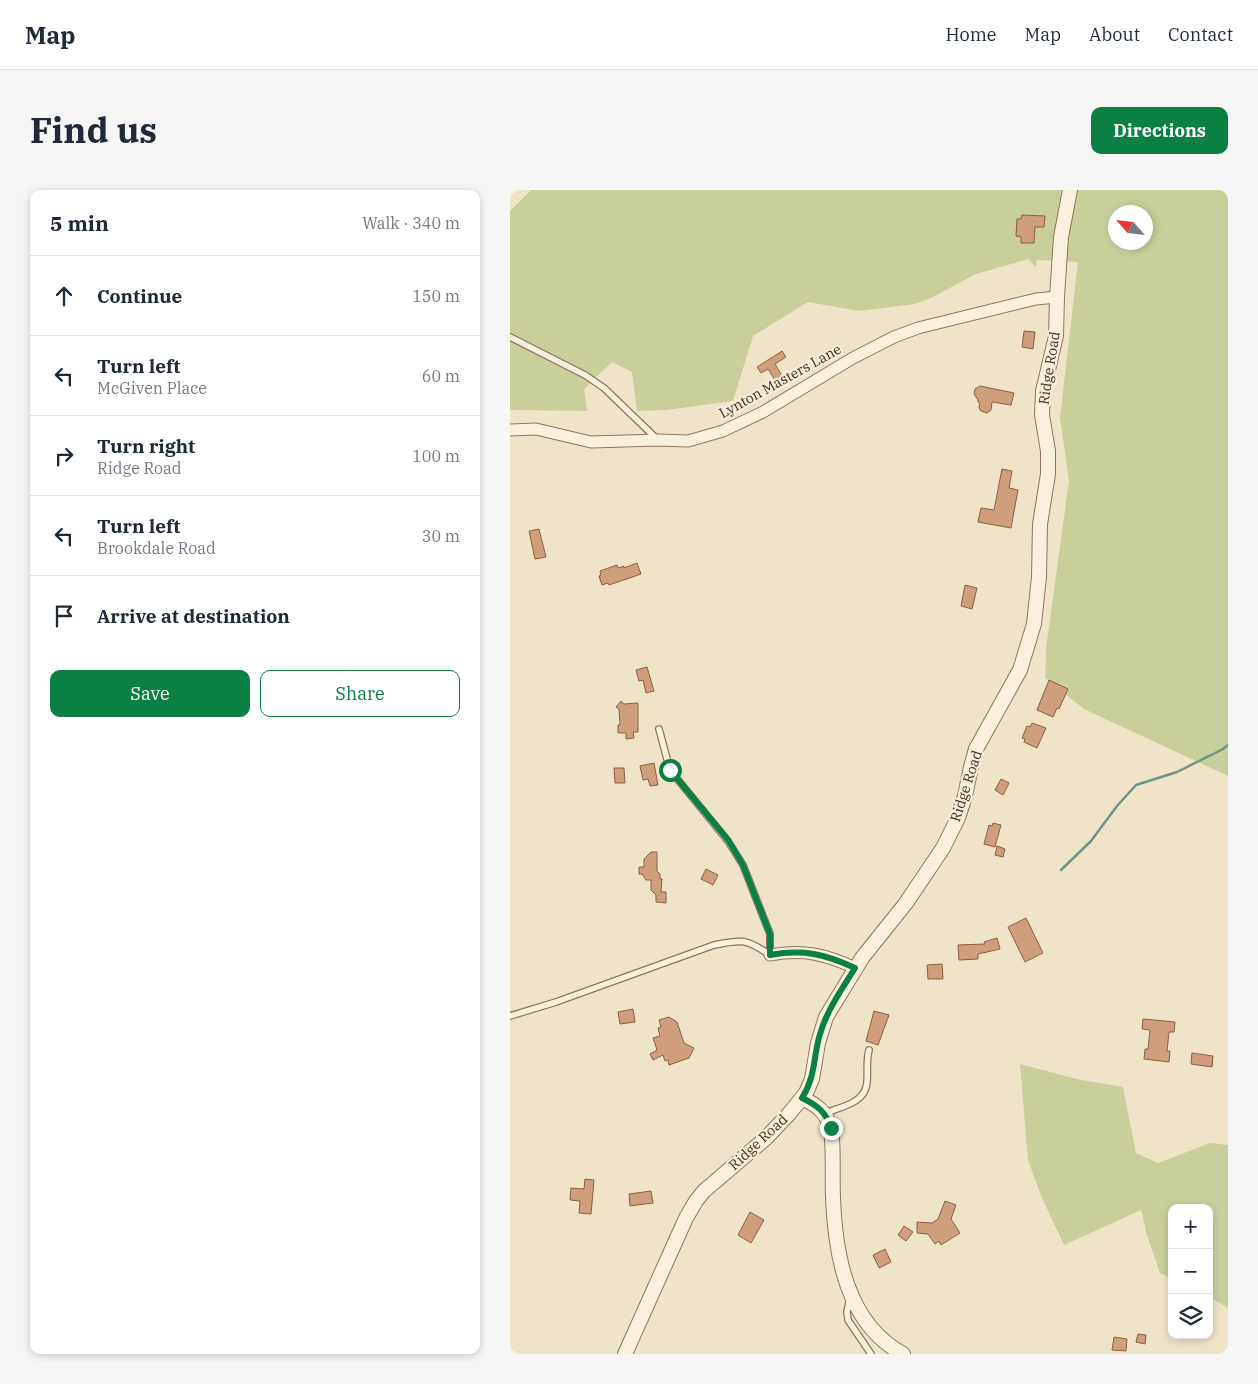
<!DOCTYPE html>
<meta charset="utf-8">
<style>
:root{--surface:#fff;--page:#f6f6f7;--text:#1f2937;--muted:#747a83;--line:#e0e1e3;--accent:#0b8043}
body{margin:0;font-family:"IBM Plex Serif",serif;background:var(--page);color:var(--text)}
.controls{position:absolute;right:15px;bottom:15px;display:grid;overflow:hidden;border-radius:10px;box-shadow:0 2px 8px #0003}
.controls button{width:45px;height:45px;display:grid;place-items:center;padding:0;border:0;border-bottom:1px solid var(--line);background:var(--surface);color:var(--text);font:25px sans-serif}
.compass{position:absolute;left:598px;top:15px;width:45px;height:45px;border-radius:50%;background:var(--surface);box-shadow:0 2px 8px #0003;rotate:297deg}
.stop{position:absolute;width:15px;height:15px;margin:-11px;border:4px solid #0b8043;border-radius:50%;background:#fff}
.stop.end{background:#0b8043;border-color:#fff;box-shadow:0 1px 5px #0008}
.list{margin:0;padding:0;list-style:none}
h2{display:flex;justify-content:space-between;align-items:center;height:65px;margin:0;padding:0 20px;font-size:21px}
h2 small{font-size:16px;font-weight:400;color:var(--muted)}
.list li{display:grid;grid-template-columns:32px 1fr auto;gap:15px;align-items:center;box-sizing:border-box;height:80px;padding:0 20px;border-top:1px solid var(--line)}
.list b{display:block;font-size:19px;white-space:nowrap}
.list p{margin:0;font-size:16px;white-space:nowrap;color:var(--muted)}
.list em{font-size:16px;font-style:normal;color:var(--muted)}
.actions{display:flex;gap:10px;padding:15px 20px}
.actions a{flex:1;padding:11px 0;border:1px solid var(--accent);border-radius:10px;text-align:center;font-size:18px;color:var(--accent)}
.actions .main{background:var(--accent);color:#fff}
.icon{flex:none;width:28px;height:28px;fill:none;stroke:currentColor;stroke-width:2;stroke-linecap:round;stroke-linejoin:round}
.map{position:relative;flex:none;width:718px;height:1164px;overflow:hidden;border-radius:10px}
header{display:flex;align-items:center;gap:30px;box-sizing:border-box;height:70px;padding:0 25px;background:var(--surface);border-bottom:1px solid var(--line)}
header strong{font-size:24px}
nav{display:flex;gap:28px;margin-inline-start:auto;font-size:18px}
.intro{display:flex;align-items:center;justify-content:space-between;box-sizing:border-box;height:120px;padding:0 30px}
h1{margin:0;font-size:35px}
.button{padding:12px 22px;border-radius:10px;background:var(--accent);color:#fff;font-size:18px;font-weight:700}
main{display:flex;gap:30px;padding:0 30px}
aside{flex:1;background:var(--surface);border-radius:10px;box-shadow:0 2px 8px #0003}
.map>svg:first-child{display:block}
.green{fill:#c9cf9b;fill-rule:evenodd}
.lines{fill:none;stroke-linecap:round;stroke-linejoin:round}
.stream{stroke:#6f938a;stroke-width:2.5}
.building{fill:#cf9f7d;stroke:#8d5f41}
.service-casing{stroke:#8d765c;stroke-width:8}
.minor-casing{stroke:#8d765c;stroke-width:13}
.tertiary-casing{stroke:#8d765c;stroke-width:16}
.service{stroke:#faf1dc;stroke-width:5.5}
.minor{stroke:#faf1dc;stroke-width:11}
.tertiary{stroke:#faf1dc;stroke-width:14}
.route{stroke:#0b8043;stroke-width:6}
.labels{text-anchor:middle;stroke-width:4.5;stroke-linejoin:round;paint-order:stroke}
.street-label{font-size:14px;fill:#3d2e20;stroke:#f7eed8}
</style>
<header>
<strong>Map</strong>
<nav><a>Home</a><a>Map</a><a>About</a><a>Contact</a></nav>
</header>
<div class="intro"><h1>Find us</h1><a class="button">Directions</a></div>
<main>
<aside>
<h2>5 min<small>Walk · 340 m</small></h2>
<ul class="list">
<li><svg class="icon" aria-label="ahead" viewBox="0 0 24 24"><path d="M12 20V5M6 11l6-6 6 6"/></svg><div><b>Continue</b></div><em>150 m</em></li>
<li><svg class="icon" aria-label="left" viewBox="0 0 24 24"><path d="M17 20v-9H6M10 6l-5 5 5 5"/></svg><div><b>Turn left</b><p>McGiven Place</p></div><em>60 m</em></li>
<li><svg class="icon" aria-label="right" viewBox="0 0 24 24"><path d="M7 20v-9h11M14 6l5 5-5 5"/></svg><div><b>Turn right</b><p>Ridge Road</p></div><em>100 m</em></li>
<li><svg class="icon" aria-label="left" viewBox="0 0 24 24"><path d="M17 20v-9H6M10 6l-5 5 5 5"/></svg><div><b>Turn left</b><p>Brookdale Road</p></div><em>30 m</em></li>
<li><svg class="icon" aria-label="arrive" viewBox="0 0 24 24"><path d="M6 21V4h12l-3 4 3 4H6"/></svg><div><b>Arrive at destination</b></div></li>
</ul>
<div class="actions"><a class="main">Save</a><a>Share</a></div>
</aside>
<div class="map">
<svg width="718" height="1164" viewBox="0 0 718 1164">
<rect width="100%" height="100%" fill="#f0e4c8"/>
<path class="green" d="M21,0H718V586L574,519L535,488L536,458L559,291L550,228L568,72L527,70L526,77L518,69L466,84L421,108L405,114L349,121L298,112L243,146L223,211L156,220L127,221L122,182L102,172L74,199L77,221L0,220V21ZM606,22H636V52H606Z
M510,874L571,890L613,897L626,963L648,973L700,953L718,955V1118L699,1107V1018H662V1089L650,1083L637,1045L631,1020L554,1055L532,1008L518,970Z"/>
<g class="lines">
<path class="stream" d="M551,680L581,651L607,616L626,595L667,582L713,559L718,555"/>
</g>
<path class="building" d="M512,25L535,26L534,37H525L524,53H511V47L506,46L507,29H511Z
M514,141L525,142L523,159L512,157Z
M272,161L276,167L265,174L272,186L265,190L258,179L251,183L247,177Z
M470,196L504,203L501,215L482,212L481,220L477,223L471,221L469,218L470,213L468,212V210L464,204L465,199Z
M492,279L502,281L499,298L508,300L501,338L468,332L471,318L484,320Z
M29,339L36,367L25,369L19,341Z
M127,373L131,384L99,395L98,393L92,395L89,386L91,385L90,381L107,375L108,378L114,376V378Z
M455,395L467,398L462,419L451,416Z
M137,477L144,501L136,503L133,490L129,491L126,480Z
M539,490L558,499L549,519L547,518L543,527L527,520Z
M111,511L114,514L128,513V542H123L124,548L116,549V543H108V535H110L109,519L106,517Z
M522,533L536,538L527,558L514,552L515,549L512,548L517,536L520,537Z
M144,573L148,595L140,596L138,589L133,590L130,576Z
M104,578H114L115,593H105Z
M491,589L499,593L493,605L485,600Z
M483,633L491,635L485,657L474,654L479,635L482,636Z
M487,656L495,659L493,667L485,665Z
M141,662H147V681L150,684V689H152L151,702H156V713L146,712V705L141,700V690H136L132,684H129V677H134V669Z
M196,679L208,685L203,695L191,689Z
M516,728L533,763L515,772L498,737Z
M487,748L490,759L468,764V769L449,770L448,755L475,754L474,752Z
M432,774L433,789H418L417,775Z
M123,819L125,832L110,834L108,822Z
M364,821L379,825L368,855L356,851Z
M159,827L167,832L174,853L184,858L179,868L159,875L158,870L155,871L153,865L143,870L140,864L147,860L143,848L150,846L148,838L151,837L149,830Z
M633,829L665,832L664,842H659L657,861H660L659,872L634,869L635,859H638L640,840L632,839Z
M682,863L703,866L702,877L681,874Z
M75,989L84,990L81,1024L69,1023L70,1011L60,1010L61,998L74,999Z
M141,1001L143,1013L120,1016L119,1004Z
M435,1011L446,1015L441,1029L450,1043L431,1055L429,1051L425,1054L418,1044L407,1043V1032L422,1033L428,1029Z
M240,1022L254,1030L241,1053L228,1045Z
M394,1036L403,1042L396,1051L388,1045Z
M375,1059L381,1072L369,1078L363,1065Z
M628,1144L636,1145L635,1154L626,1152Z
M604,1147L617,1149L616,1161L602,1160Z"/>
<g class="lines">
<defs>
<path id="service" d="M0,147L75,185L94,198L148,250
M149,539L160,580L218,651L233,675L260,744V765
M0,826L46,812L204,755C232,749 237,749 260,765
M315,923C331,917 356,913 357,892C358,881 356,871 359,860
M340,1107L337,1122L338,1130L361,1164"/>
<path id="minor" d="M0,240L26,239L81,252L148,250L178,251L213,241L253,222L343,168L384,147L408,138L526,109L547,107
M260,765C293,759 315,764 345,778"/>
<path id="tertiary" d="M292,908C307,915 316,922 321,938C324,961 322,984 323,1007C325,1065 337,1134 393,1164
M115,1164L176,1028L186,1011L194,1001L256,948L278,925L296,903L302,889L308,853L316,827L352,768L396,713L433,658L448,628L455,606L461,577L466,559L510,480L524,434L529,387L530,334L538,284V261L532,225L533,201L546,146L547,107L551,47L560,0"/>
</defs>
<use href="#service" class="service-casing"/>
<use href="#minor" class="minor-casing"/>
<use href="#tertiary" class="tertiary-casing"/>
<use href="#service" class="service"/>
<use href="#minor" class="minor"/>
<use href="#tertiary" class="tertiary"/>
</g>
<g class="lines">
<path class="route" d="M160,580L218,650L233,675L260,744V765C293,759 315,764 345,778C332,799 317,820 310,844C303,867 306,886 292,908C307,915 316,922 321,938"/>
</g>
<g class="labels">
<g class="street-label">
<text transform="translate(539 178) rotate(-81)" y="5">Ridge Road</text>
<text transform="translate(270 191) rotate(-29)" y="5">Lynton Masters Lane</text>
<text transform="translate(456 596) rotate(-72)" y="5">Ridge Road</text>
<text transform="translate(248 952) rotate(-43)" y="5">Ridge Road</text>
</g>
</g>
</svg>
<div class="controls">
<button>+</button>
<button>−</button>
<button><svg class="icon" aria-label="layers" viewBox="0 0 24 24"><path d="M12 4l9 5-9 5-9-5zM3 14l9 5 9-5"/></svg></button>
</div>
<svg class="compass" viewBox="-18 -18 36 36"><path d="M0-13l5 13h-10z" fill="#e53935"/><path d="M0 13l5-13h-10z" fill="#747a83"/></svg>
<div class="stop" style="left:160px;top:580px"></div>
<div class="stop end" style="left:321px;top:938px"></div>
</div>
</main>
